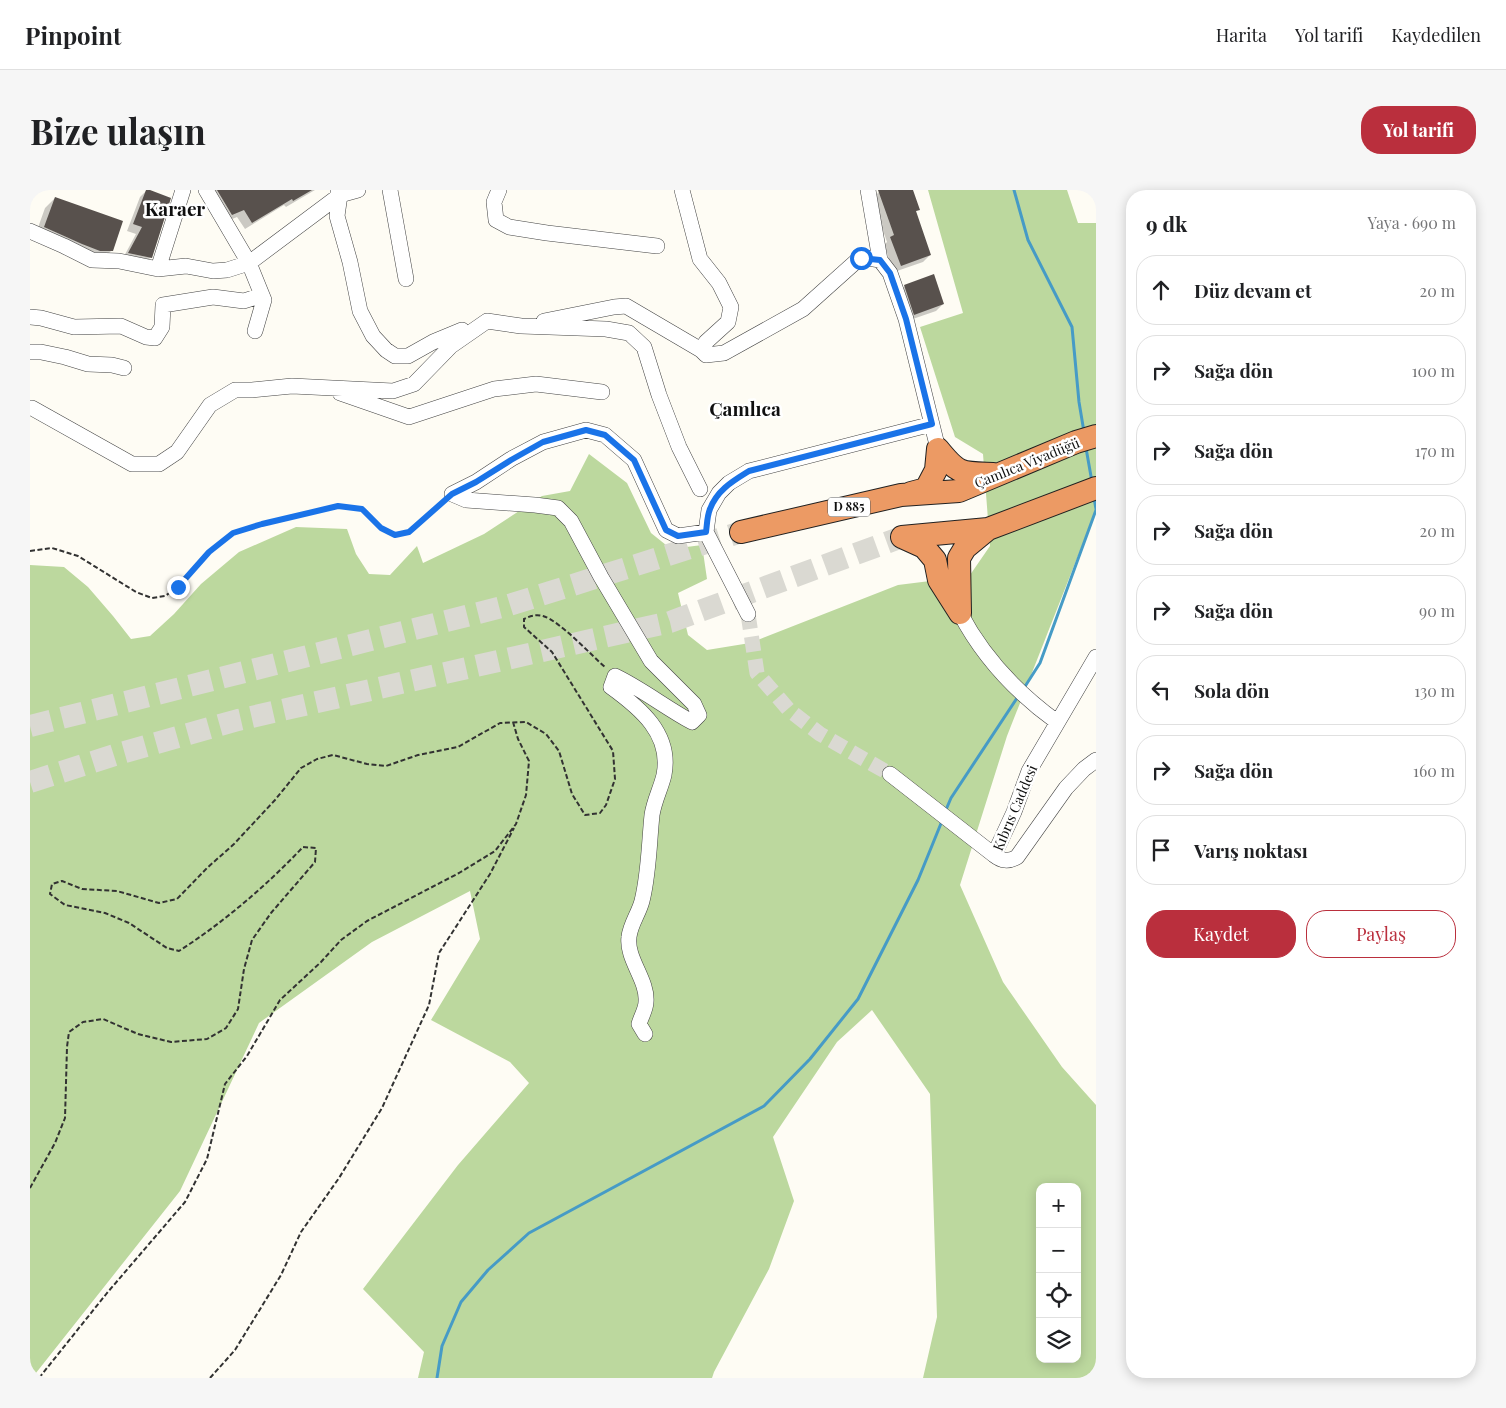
<!DOCTYPE html>
<html lang="tr">
<meta charset="utf-8">
<style>
:root{--surface:#fff;--page:#f6f6f6;--text:#202124;--muted:#757577;--line:#e0e0e0;--accent:#ba2f3d}
body{margin:0;font-family:"Playfair Display",serif;background:var(--page);color:var(--text)}
.controls{position:absolute;right:15px;bottom:15px;display:grid;overflow:hidden;border-radius:10px;box-shadow:0 2px 12px #0003}
.controls button{width:45px;height:45px;display:grid;place-items:center;padding:0;border:0;border-bottom:1px solid var(--line);background:var(--surface);color:var(--text);font:25px sans-serif}
.stop{position:absolute;width:15px;height:15px;margin:-11px;border:4px solid #1a73e8;border-radius:50%;background:#fff}
.stop.end{background:#1a73e8;border-color:#fff;box-shadow:0 1px 5px #0008}
.list{margin:0;padding:0;list-style:none}
h2{display:flex;justify-content:space-between;align-items:center;height:65px;margin:0;padding:0 20px;font-size:21px}
h2 small{font-size:16px;font-weight:400;color:var(--muted)}
.list li{display:grid;grid-template-columns:32px 1fr auto;gap:15px;align-items:center;box-sizing:border-box;height:70px;margin:0 10px 10px;padding:0 10px;border:1px solid var(--line);border-radius:20px}
.list b{display:block;font-size:19px;white-space:nowrap}
.list em{font-size:16px;font-style:normal;color:var(--muted)}
.actions{display:flex;gap:10px;padding:15px 20px}
.actions a{flex:1;padding:11px 0;border:1px solid var(--accent);border-radius:20px;text-align:center;font-size:18px;color:var(--accent)}
.actions .main{background:var(--accent);color:#fff}
.icon{flex:none;width:28px;height:28px;fill:none;stroke:currentColor;stroke-width:2;stroke-linecap:round;stroke-linejoin:round}
.map{position:relative;flex:none;width:1066px;height:1188px;overflow:hidden;border-radius:20px}
header{display:flex;align-items:center;gap:30px;box-sizing:border-box;height:70px;padding:0 25px;background:var(--surface);border-bottom:1px solid var(--line)}
header strong{font-size:24px}
nav{display:flex;gap:28px;margin-inline-start:auto;font-size:18px}
.intro{display:flex;align-items:center;justify-content:space-between;box-sizing:border-box;height:120px;padding:0 30px}
h1{margin:0;font-size:35px}
.button{padding:12px 22px;border-radius:20px;background:var(--accent);color:#fff;font-size:18px;font-weight:700}
main{display:flex;gap:30px;padding:0 30px}
aside{flex:1;background:var(--surface);border-radius:20px;box-shadow:0 2px 12px #0003}
.map>svg:first-child{display:block}
.forest{fill:#bcd89e;fill-rule:evenodd}
.shadow{fill:#0003}
.lines{fill:none;stroke-linecap:round;stroke-linejoin:round}
.stream{stroke:#469bc6;stroke-width:3}
.building{fill:#58514d}
.minor-tunnel{stroke:#dad9d2;stroke-width:15;stroke-dasharray:15 8;stroke-linecap:butt}
.highway-tunnel{stroke:#dad9d2;stroke-width:22;stroke-dasharray:22 11;stroke-linecap:butt}
.minor-casing{stroke:#434343;stroke-width:16}
.highway-casing{stroke:#212121;stroke-width:24}
.path{stroke:#323232;stroke-width:2;stroke-dasharray:5 2.5;stroke-linecap:butt}
.minor{stroke:#fff;stroke-width:15}
.highway{stroke:#ec9a64;stroke-width:22}
.route{stroke:#1a73e8;stroke-width:6}
.labels{text-anchor:middle;stroke-width:5;stroke-linejoin:round;paint-order:stroke}
.shield{fill:#fff;stroke:#585858;stroke-width:1}
.shield-label{font-size:12px;font-weight:bold;fill:#101010}
.street-label{font-size:14px;fill:#101010;stroke:#fff}
.district-label{font-size:19px;font-weight:bold;fill:#101010;stroke:#fff}
</style>
<header>
<strong>Pinpoint</strong>
<nav><a>Harita</a><a>Yol tarifi</a><a>Kaydedilen</a></nav>
</header>
<div class="intro"><h1>Bize ulaşın</h1><a class="button">Yol tarifi</a></div>
<main>
<div class="map">
<svg width="1066" height="1188" viewBox="0 0 1066 1188">
<rect width="100%" height="100%" fill="#fefcf4"/>
<path class="forest" d="M898,0H1037L1048,33H1066V320L977,546L930,695L973,792L1032,877L1066,915V1188H893L907,1127L900,904L842,820L807,852L743,947L764,1011L739,1079L684,1182L682,1188H388L394,1162L333,1099L428,975L499,893L480,872L401,830L450,749L440,701L342,752L229,833L150,1001L2,1188H0V375L34,377L58,397L83,426L101,449L120,446L144,424L171,394L209,362L266,337L317,339L326,364L339,384L360,385L387,356L393,373L454,344L512,306L540,301L559,264L597,293L621,343L641,359L672,355L677,389L648,403L658,445L677,460L720,453L868,395L900,391L931,398L960,356L953,264L925,247L890,137L933,123ZM1010,997H1047V1169H1010Z"/>
<path class="shadow" d="M117,0L121,67L113,75L92,70L106,44L97,41L110,7Z
M185,0H285L256,17L254,15L215,39L207,27L195,32L179,6Z
M855,0H881L888,20L885,22L900,65L893,72L864,82L854,55L857,52L842,9L849,2Z
M25,8L81,61L72,70L5,46L15,18Z
M875,96L913,114L906,121L877,131L868,103Z"/>
<g class="lines">
<path class="stream" d="M984,0L998,50L1042,137L1049,212L1054,242
M1056,258L1062,292
M1064,308L1066,319
M994,498L1010,473L1066,320
M915,622L921,608L989,505
M407,1188L412,1156L431,1112L458,1080L499,1043L734,916L780,869L828,809L888,690L912,631"/>
</g>
<path class="building" d="M116,0H120L141,8L122,68L98,63L112,37L103,34Z
M187,0H282L263,11L262,9L222,33L214,20L202,25Z
M848,0H883L890,20L886,21L901,65L871,76L860,47L864,45Z
M25,7L93,31L83,61H70L52,54L14,37Z
M904,84L914,114L884,125L874,95Z"/>
<g class="lines">
<path class="minor-tunnel" d="M718,424L727,483L759,520L790,544L860,584"/>
<path class="highway-tunnel" d="M0,536L476,416L711,342
M0,592L91,563L208,530L640,432L872,347"/>
<defs>
<path id="minor" d="M176,0L219,73L234,110L225,141
M308,0L310,5L307,26L320,72L330,121L343,146L356,160L365,166H378L403,152L432,140
M360,0L376,89
M469,0L464,12L466,30L479,37L517,43L627,56
M652,0L670,69L689,93L701,117L698,132L676,152L671,160L676,165L694,163L773,119L831,67L850,70L860,83L876,129L908,259
M838,0L850,70
M0,41L34,56L62,70L89,71L128,79L156,76L183,81L197,80L219,73L310,5L328,0
M128,79L153,0
M0,127L11,128L44,137L91,136L116,147L125,148L132,137L133,115L183,107L214,111L232,105
M514,131L584,117L596,116L671,160
M0,162H11L35,167L58,174L82,175L94,178
M310,203L379,227L464,199L506,194L572,202
M0,218H2L102,274H129L147,262L180,215L205,200H222L262,196L363,201L384,194L421,156L457,131L491,136L576,139L599,143L614,157L629,205L649,257L670,299
M422,304L436,310L505,315L528,318L541,331L571,387L621,471L664,514L669,525L662,532C636,518 612,499 585,486L581,497C610,518 642,544 634,585C631,598 624,611 622,625C619,654 619,683 612,711C609,723 600,735 599,747C596,769 618,790 616,812C616,819 611,827 609,834L615,844
M422,304L446,292L481,269L513,252L556,240L575,245L604,270L636,340L648,346L676,342
M930,423C953,467 987,503 1027,532
M718,424L676,342L679,320L689,303L699,293L719,281L902,234
M1066,467L999,581L984,622L964,665C972,671 978,672 987,667L1036,598L1054,579L1066,570
M860,584L964,665"/>
<path id="highway" d="M881,303L896,299L906,280L908,259C929,285 931,283 963,284
M711,342L871,305L929,301L1046,252L1066,246
M872,347L958,339L1066,298
M872,347L894,357L905,370L909,390L930,423L929,368L935,358L958,339"/>
</defs>
<use href="#minor" class="minor-casing"/>
<use href="#highway" class="highway-casing"/>
<path class="path" d="M0,361L22,358L48,366L106,402L122,408L135,406L148,397L179,362L203,343L232,333L308,316L332,319L351,338L365,345L379,342L413,312
M0,998L25,953L35,928L37,857L39,842L53,832L73,829L108,844L141,852L177,849L196,838L208,819L214,779L222,750L241,723L285,672L286,658L273,657C236,696 194,732 149,761L137,758L99,733L75,723L35,715L20,704L22,694L32,691L52,699L87,701L129,713L147,709L177,678L204,654L245,610L271,578L287,569L303,565L337,574L356,576L388,565L428,557L470,533L496,532L516,544L529,561L542,604L555,625L570,623L576,615L585,589L583,561L522,462L494,437V429C500,426 506,424 513,426C530,431 561,465 576,478
M9,1188L77,1103L155,1012L177,969L195,894L217,866L250,810L291,772L311,750L337,731L429,683L465,661L486,634L496,605L499,571L488,549L483,532
M180,1188L205,1160L251,1085L271,1042L309,988L352,918L399,815L409,763L460,684L484,638"/>
<use href="#minor" class="minor"/>
<use href="#highway" class="highway"/>
</g>
<g class="lines">
<path class="route" d="M148,397L179,362L203,343L232,334L308,316L332,319L351,338L365,345L379,342L422,304L446,292L481,270L513,252L556,240L575,245L604,270L636,340L648,346L676,342C677,335 677,326 680,319C687,300 703,291 719,281L902,234L876,129L860,83L850,70L831,68"/>
</g>
<g class="labels">
<rect class="shield" x="798" y="307.5" width="42" height="19" rx="4"/>
<g class="shield-label">
<text x="819" y="321">D 885</text>
</g>
<g class="street-label">
<text transform="translate(997 273) rotate(-22)" y="5">Çamlıca Viyadüğü</text>
<text transform="translate(985 618) rotate(-67)" y="5">Kıbrıs Caddesi</text>
</g>
<g class="district-label">
<text x="145" y="26">Karaer</text>
<text x="715" y="226">Çamlıca</text>
</g>
</g>
</svg>
<div class="controls">
<button>+</button>
<button>−</button>
<button><svg class="icon" aria-label="locate" viewBox="0 0 24 24"><circle cx="12" cy="12" r="6"/><path d="M12 2v4M12 18v4M2 12h4M18 12h4"/></svg></button>
<button><svg class="icon" aria-label="layers" viewBox="0 0 24 24"><path d="M12 4l9 5-9 5-9-5zM3 14l9 5 9-5"/></svg></button>
</div>
<div class="stop" style="left:831px;top:68px"></div>
<div class="stop end" style="left:148px;top:397px"></div>
</div>
<aside>
<h2>9 dk<small>Yaya · 690 m</small></h2>
<ul class="list">
<li><svg class="icon" aria-label="ahead" viewBox="0 0 24 24"><path d="M12 20V5M6 11l6-6 6 6"/></svg><div><b>Düz devam et</b></div><em>20 m</em></li>
<li><svg class="icon" aria-label="right" viewBox="0 0 24 24"><path d="M7 20v-9h11M14 6l5 5-5 5"/></svg><div><b>Sağa dön</b></div><em>100 m</em></li>
<li><svg class="icon" aria-label="right" viewBox="0 0 24 24"><path d="M7 20v-9h11M14 6l5 5-5 5"/></svg><div><b>Sağa dön</b></div><em>170 m</em></li>
<li><svg class="icon" aria-label="right" viewBox="0 0 24 24"><path d="M7 20v-9h11M14 6l5 5-5 5"/></svg><div><b>Sağa dön</b></div><em>20 m</em></li>
<li><svg class="icon" aria-label="right" viewBox="0 0 24 24"><path d="M7 20v-9h11M14 6l5 5-5 5"/></svg><div><b>Sağa dön</b></div><em>90 m</em></li>
<li><svg class="icon" aria-label="left" viewBox="0 0 24 24"><path d="M17 20v-9H6M10 6l-5 5 5 5"/></svg><div><b>Sola dön</b></div><em>130 m</em></li>
<li><svg class="icon" aria-label="right" viewBox="0 0 24 24"><path d="M7 20v-9h11M14 6l5 5-5 5"/></svg><div><b>Sağa dön</b></div><em>160 m</em></li>
<li><svg class="icon" aria-label="arrive" viewBox="0 0 24 24"><path d="M6 21V4h12l-3 4 3 4H6"/></svg><div><b>Varış noktası</b></div></li>
</ul>
<div class="actions"><a class="main">Kaydet</a><a>Paylaş</a></div>
</aside>
</main>
